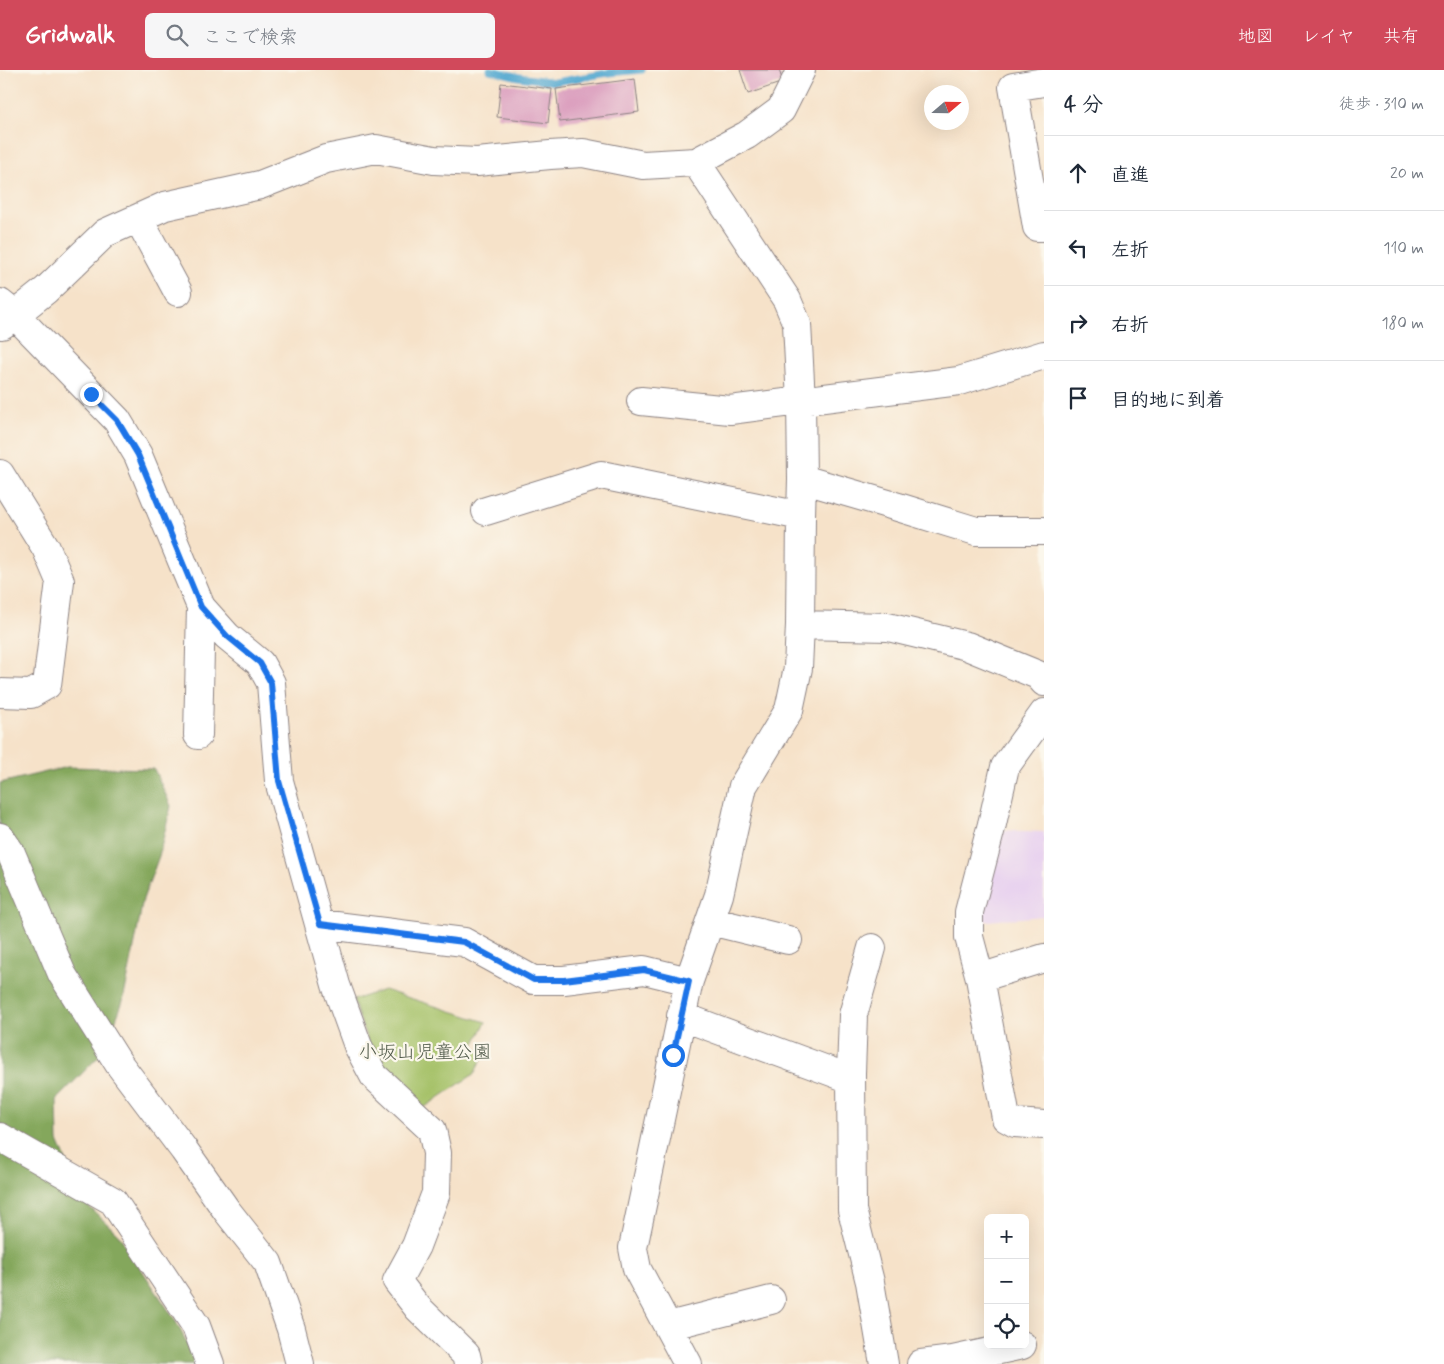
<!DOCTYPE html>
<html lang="ja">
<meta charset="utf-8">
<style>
:root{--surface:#fff;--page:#f6f6f7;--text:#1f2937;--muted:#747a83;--line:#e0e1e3;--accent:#d1495b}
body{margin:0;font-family:Mynerve,"Klee One",sans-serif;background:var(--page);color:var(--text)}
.controls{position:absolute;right:15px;bottom:15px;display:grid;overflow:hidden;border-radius:8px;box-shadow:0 5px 20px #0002}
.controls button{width:45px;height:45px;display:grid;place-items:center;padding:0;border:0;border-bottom:1px solid var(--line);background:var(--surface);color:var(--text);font:25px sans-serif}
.compass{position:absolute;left:924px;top:15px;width:45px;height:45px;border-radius:50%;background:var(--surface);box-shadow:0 5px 20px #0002;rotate:70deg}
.stop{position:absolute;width:15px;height:15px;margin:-11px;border:4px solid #1a73e8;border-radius:50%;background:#fff}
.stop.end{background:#1a73e8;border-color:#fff;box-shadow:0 1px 5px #0008}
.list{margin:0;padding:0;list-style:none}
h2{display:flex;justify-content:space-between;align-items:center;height:65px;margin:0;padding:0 20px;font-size:21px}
h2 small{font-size:16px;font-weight:400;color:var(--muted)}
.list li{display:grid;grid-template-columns:32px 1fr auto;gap:15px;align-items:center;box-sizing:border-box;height:75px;padding:0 20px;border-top:1px solid var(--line)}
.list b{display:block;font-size:19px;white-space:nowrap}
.list em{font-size:16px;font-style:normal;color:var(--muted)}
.icon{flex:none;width:28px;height:28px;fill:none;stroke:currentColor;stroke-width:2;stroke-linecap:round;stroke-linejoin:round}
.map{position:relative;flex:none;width:1044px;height:1294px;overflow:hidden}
header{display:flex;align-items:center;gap:30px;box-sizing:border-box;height:70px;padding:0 25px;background:var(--accent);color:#fff}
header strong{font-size:24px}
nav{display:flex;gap:28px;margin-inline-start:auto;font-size:18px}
.search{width:350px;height:45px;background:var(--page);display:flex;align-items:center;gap:12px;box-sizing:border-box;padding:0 18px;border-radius:8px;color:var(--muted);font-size:19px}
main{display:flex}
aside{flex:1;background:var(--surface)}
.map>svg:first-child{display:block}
.built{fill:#e8d2ef}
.green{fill:#a5c167;stroke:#647251}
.forest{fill:#84a75c;stroke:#53644c}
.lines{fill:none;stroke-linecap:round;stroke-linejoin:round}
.stream{stroke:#55a9d0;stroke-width:7}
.building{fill:#dca0bf}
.minor-casing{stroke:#8c8282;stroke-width:30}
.minor{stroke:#fff;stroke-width:28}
.route{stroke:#1a73e8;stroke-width:6}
.labels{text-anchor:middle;stroke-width:4.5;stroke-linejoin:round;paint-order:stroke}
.park-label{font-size:19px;fill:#505a4a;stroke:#fbf7ec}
</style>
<header>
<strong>Gridwalk</strong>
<div class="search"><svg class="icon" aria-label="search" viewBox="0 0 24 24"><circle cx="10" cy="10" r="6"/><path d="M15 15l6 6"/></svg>ここで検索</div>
<nav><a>地図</a><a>レイヤ</a><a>共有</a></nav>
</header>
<main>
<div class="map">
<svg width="1044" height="1294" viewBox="0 0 1044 1294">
<rect width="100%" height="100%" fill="#fbf7ec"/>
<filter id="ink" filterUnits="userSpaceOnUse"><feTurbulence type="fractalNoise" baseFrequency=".02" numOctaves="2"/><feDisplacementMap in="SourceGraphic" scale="10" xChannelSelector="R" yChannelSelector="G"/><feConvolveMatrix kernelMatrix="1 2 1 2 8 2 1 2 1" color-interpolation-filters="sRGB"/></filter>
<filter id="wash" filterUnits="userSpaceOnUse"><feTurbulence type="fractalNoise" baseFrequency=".0096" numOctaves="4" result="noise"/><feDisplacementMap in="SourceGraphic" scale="20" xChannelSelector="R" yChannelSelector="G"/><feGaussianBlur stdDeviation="1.12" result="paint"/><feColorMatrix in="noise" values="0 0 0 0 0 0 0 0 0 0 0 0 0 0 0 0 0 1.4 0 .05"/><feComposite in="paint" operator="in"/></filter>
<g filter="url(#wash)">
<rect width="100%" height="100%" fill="#f6e2c9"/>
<path class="built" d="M1001,760L1044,762V846L977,852Z"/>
<path class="green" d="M384,920L486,952L473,977L484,985L474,1004L422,1039L378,1001L353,930Z"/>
<path class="forest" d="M67,697L154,699L171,736L159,786L143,829L136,868L123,931L112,960L100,985L57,1029L58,1071L83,1131L118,1164L175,1250L198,1294H0V713Z"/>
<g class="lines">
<path class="stream" d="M490,0L519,7L555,12L608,3L642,0"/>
</g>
<g id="blocks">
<path class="building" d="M740,0H779L783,12L748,24Z
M635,9L639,42L560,52L556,19Z
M501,13L552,19L548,53L497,47Z"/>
</g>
</g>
<g filter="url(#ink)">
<use href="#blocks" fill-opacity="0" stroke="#8c8282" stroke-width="1"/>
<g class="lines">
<defs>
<path id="minor" d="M1044,12L1013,17L1037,157H1044
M138,148L178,222
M0,233L15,245L117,350L138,385L201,537L227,566L260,593L271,613L279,711L336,915L358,976L374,1006L432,1060L437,1083L436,1123L416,1176L397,1211L418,1238L466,1285L468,1294
M2,255L46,220L105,163L165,136L260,115L326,89L376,79L434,90L477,92L550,85L583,83L643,95L696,92L747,65L781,40L801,0
M641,331L730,340L959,311L1044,285
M0,404L46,478L60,511L47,615L31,624L0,623
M802,409L898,437L976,461H1044
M486,441L601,405L801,446
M800,555L888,557L967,576L1038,605L1044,612
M1044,643L1005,697L992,754L969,842V867L980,908L1006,1048L1015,1053L1044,1055
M198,665L201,537
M0,767L11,783L62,904L119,994L184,1080L227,1141L268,1193L291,1259L300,1294
M710,851L788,870
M320,854L464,872L533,910H564L644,900L689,911
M872,878L853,945L851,1003L852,1140L870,1212L884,1294
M980,908L1044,888
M681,946L851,1009
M0,1067L113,1131L196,1256L210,1294
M668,1256L771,1230
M688,1294L637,1199L633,1178L689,911L719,825L743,716L789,640L798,598L800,555L801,446L802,409L801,331L797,254L787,230L696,92
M921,1294L953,1290L1022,1275"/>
</defs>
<use href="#minor" class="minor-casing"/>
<use href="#minor" class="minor"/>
</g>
</g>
<g class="lines" filter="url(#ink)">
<path class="route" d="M91,324L117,350L138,385L201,537L227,566L260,593L271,613L279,711L320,854L464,872L534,910H564L644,900L689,911L673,985"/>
</g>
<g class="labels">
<g class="park-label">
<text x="425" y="988">小坂山児童公園</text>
</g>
</g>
</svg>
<div class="controls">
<button>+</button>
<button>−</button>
<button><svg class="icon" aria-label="locate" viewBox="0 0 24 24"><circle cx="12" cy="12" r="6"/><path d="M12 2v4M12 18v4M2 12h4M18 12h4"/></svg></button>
</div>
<svg class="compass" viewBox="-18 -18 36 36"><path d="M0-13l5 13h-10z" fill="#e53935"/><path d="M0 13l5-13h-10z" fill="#747a83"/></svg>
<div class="stop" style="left:673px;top:985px"></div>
<div class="stop end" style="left:91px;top:324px"></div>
</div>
<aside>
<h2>4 分<small>徒歩 · 310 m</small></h2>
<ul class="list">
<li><svg class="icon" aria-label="ahead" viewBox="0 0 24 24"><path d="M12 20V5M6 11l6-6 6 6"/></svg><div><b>直進</b></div><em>20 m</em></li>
<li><svg class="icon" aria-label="left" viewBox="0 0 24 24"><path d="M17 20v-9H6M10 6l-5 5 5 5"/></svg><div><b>左折</b></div><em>110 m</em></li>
<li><svg class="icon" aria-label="right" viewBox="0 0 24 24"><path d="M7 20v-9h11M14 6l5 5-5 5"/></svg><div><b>右折</b></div><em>180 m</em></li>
<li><svg class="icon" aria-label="arrive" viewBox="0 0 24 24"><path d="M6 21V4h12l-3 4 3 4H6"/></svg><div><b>目的地に到着</b></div></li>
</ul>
</aside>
</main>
